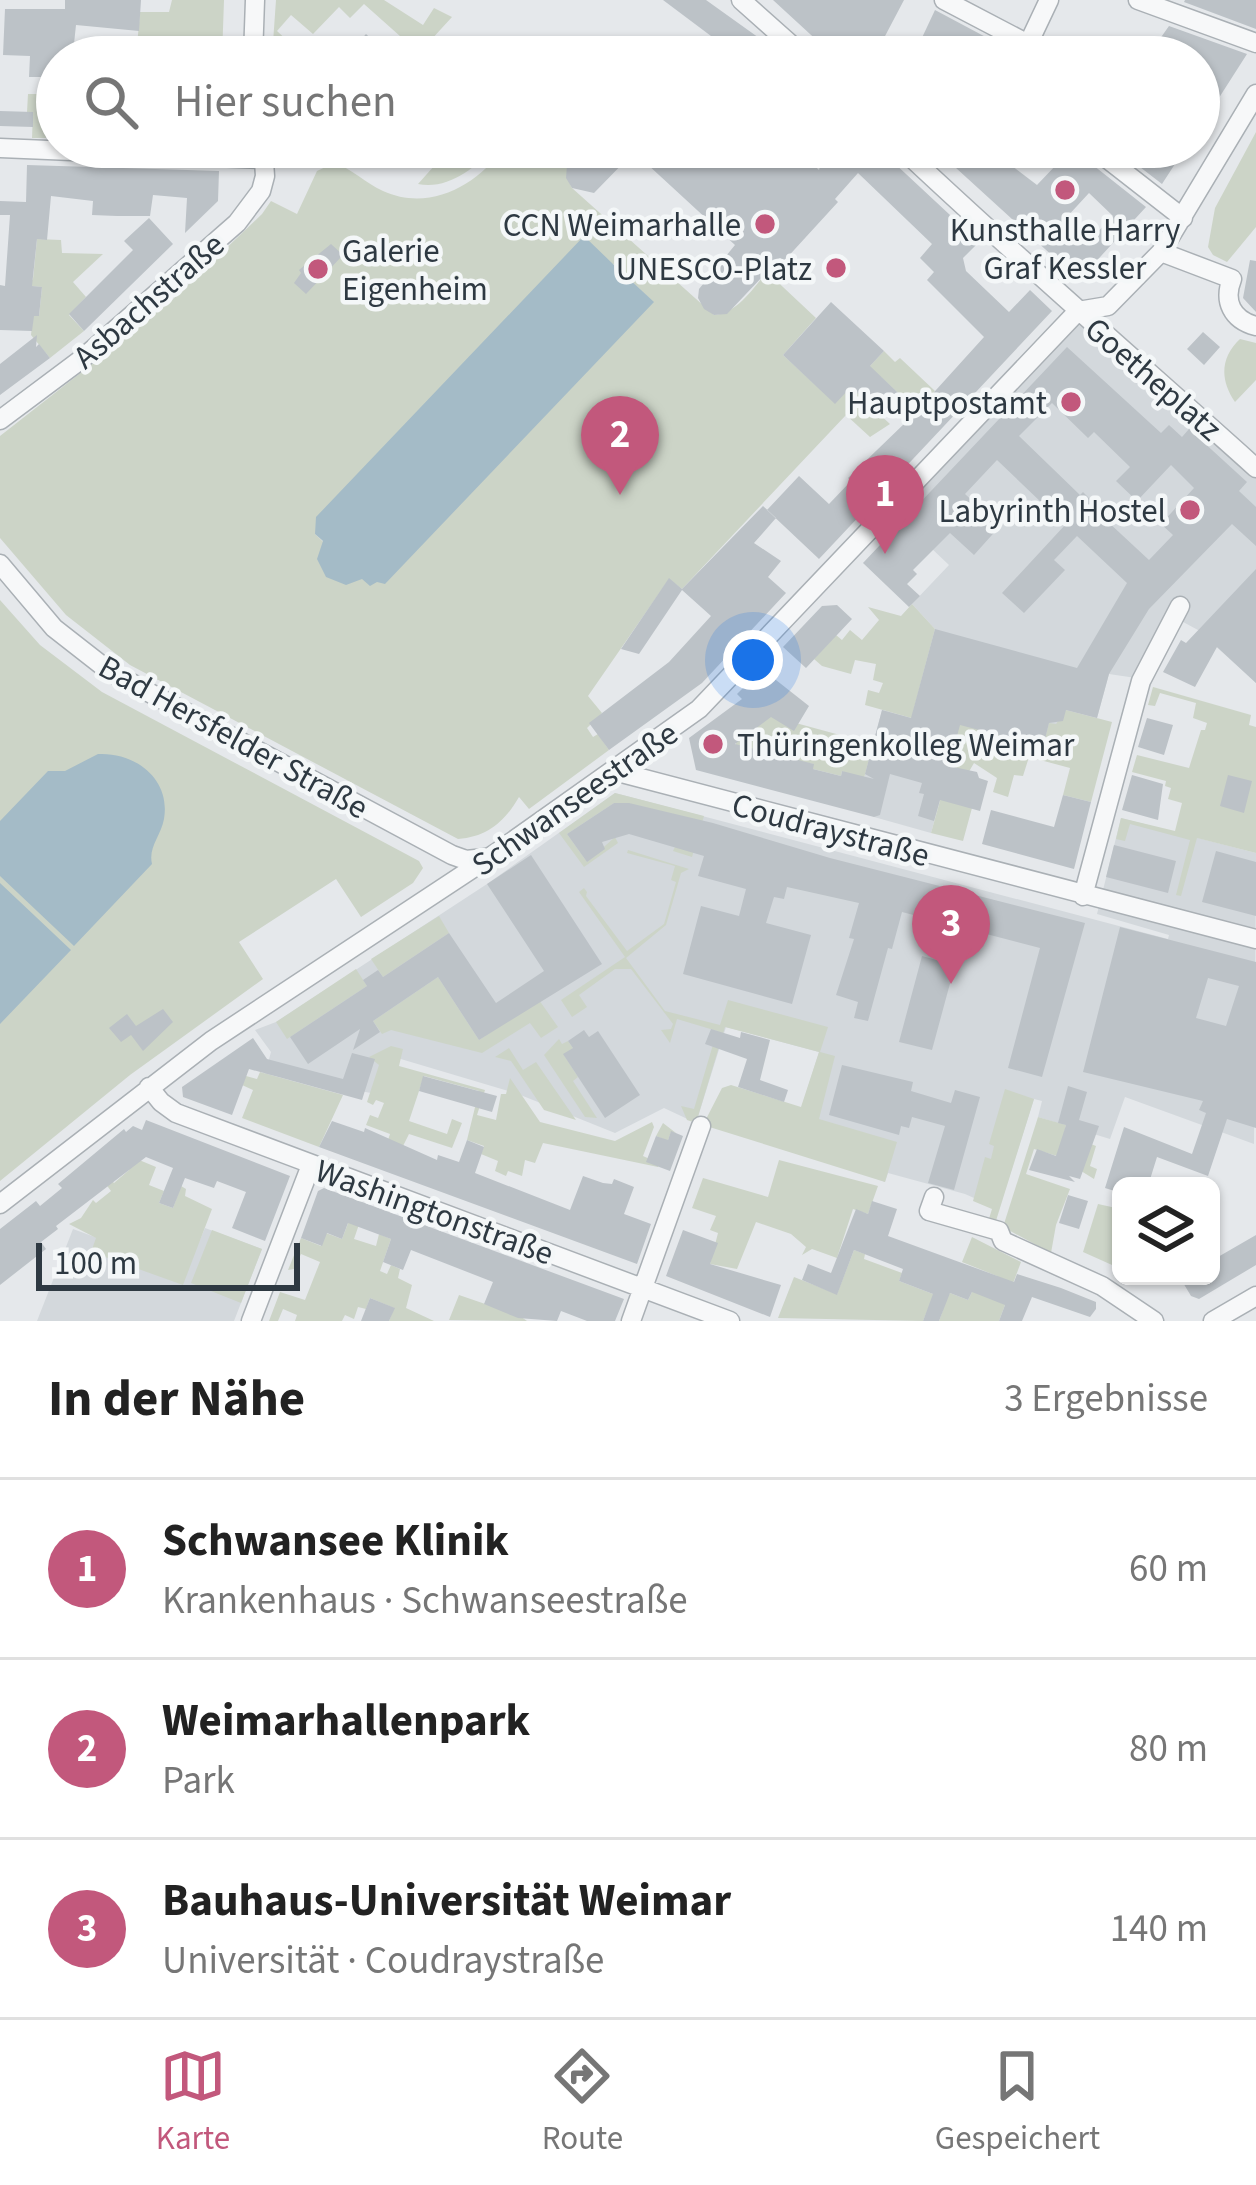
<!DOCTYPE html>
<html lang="de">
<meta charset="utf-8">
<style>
:root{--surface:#fff;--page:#f2f2f2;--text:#222;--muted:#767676;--line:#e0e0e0;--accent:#c2587c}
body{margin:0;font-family:"Source Sans 3",sans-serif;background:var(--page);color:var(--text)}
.controls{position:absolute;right:36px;bottom:36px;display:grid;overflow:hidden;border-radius:18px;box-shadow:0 3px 9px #0004}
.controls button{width:108px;height:108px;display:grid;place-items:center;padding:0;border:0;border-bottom:3px solid var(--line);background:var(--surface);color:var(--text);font:60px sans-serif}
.scale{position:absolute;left:36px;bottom:30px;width:264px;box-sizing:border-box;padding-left:12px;border:6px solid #2e3942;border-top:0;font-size:33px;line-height:42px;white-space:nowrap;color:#2e3942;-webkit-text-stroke:9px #f4f7f8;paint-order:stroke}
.you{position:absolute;left:753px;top:660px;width:42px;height:42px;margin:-30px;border:9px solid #fff;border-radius:50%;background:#1a73e8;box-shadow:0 0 0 18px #1a73e833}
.badge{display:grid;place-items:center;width:78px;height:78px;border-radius:50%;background:var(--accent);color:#fff;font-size:39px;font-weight:700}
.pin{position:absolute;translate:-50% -99px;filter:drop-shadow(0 3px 6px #0008)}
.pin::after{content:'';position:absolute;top:63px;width:42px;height:36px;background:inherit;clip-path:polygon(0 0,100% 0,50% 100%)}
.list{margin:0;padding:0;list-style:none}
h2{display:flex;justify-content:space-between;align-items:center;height:156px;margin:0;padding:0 48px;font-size:51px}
h2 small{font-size:39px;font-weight:400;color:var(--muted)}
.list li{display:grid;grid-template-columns:78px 1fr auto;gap:36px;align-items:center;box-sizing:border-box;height:180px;padding:0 48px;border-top:3px solid var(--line)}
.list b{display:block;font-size:45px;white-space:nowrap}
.list p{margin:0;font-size:39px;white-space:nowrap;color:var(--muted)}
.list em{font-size:39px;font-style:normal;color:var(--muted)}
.icon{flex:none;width:66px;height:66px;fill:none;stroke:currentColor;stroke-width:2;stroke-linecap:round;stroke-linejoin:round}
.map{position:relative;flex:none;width:1256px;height:1321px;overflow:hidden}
.search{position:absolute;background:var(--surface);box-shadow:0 3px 9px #0004;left:36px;right:36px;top:36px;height:132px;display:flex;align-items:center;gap:30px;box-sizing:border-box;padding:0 42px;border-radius:66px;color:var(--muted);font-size:45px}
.sheet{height:696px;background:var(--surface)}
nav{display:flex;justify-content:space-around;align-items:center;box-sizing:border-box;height:168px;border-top:3px solid var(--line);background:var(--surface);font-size:33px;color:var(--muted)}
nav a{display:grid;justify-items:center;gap:6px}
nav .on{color:var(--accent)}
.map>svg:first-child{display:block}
.built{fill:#d3d8dc}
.green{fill:#ccd4c7;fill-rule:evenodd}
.water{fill:#a4bbc7}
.building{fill:#bcc2c7;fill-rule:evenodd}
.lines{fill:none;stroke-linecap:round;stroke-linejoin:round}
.minor-casing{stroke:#aab0b5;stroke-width:21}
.minor{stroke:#f7f8f9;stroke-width:18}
.poi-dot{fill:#c2587c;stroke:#f4f7f8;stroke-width:4.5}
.labels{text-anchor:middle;stroke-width:9;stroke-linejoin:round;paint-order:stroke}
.poi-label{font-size:33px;fill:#2e3942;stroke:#f4f7f8;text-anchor:end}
.street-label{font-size:33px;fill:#2e3942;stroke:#f4f7f8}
</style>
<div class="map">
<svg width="1256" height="1321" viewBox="0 0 1256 1321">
<rect width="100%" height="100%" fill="#e5e8eb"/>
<path class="built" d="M1074,313L1256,477V683L1198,630L1172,616L1136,678L1109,674L1097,718L1066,710L1063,721L1056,724L1043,747L913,712L935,629L912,604L949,565L892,511Z
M882,710L959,731L931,833L874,817L863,782Z
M615,793L1168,939L1169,935L1097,914L1121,818L1256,853L1254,1144L1125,1097L1110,1139L1038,1117L1042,1101L1034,1099L999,1209L965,1194L888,1173L885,1182L790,1144L819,1052L726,1027L696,1123L664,1108L615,1133L518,1094L384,1054L371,1093L265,1074L271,1052L255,1030L276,1022L487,884Z
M205,1228L262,1249L234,1321H37L73,1229L111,1243L196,1249Z"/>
<path class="green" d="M172,0H224L222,57H75V46H137L140,12H169Z
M276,0H384L423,25L434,8L452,17L419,53L364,4L350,18L339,7L313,34L291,15L277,31L305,57H272Z
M45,77H57V118H46V138H32L33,113L27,112L28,94H44Z
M1256,132V227L1227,262L1213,255L1208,247L1215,208Z
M451,147H494C475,169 447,190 418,184Z
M504,147H583C570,162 562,170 572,188L714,315C738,313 752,289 767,272L816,318L783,355L835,403L884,351L895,362L900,358L935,391L917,411L881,377L862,398L890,424L870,437L846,415L682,589L669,579L588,696L602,713L587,728L593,737L598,734L609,750L529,809L519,797C505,821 488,837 458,839L130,665L66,615L0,538V436L148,320L144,315L165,296L171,301L262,214L271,201L297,214L317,171L334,163C353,169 365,183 383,191C429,212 477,186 504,147ZM614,264L616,274L627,277L653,302L385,583L362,579L315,534L318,526Z
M37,239L61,240L62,253L103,254L73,282L86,297L69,315L84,331L50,358L31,335L33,316H39L42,287L27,286L33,279Z
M1240,339L1256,343V380L1235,402C1220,380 1220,358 1240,339Z
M0,600L40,645L102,692L419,861L423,868L413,883L361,917L336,879L239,942L263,979L130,1075L0,1181Z
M912,604L935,629L913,712L1043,746L1049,723L1056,724L1066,710L1112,722L1091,802L1063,795L1070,768L1029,757L1023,776L1014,775L1008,797L993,792L997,778L974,763L967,775L948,770L958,731L865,705L868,690L879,693L883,683L873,680L876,664L855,660L851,674L822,666L814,659L836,635L842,640L850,630L862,640L879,620L868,607L901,616Z
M1153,687L1251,715L1249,725L1256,727V853L1197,838L1181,896L1176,895L1190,840L1130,824L1125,841L1116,839L1121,818L1175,831L1182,803L1168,799L1171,788L1165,786L1166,781L1132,772L1137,755L1189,768L1201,730H1205L1207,723L1193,718L1196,703L1160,693L1155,706L1148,705Z
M770,716L873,744L863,782L842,771L841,776L813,769V764L736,748V741Z
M943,790L972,808L963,841L931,833Z
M615,793L704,816L692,857L673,851L689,818L614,803L567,834L587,862L615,837L618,843L584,867L559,833Z
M628,850L689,869L681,873L666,925L626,958L665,1011L720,1025L728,1000L828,1027L820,1052L835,1056L819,1119L897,1142L885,1182L703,1125L722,1088L731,1085L801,1107L819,1052L725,1027L696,1123L687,1120L681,1106L694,1109L717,1031L677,1019L670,1043L661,1030L671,1029L673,1024L631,969H615L579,995L587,1007L572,1017L561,1000L625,957L579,892L584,888L587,892L586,896L627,951L664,924L676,882L671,880L675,866L627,853Z
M439,916L449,933L383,977L371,959Z
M356,969L367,986L287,1039L276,1022Z
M438,977L479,1040L539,1000L558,1027L541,1038L530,1023L482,1053L391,1030L382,1034L373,1021Z
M559,1039L562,1044L568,1041L573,1048L564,1055L578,1077L573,1081L597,1118L585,1117L544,1055Z
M391,1046L403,1049L399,1066L485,1090L477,1115L496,1120L501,1094H506L510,1078L540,1122L615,1141L652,1122L654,1127L643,1156L654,1161L663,1139L656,1136L663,1123L676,1133L671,1132L658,1167L543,1143L535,1163L525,1160L522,1176L508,1171L506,1176L495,1171L498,1161L481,1154L484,1146L467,1140L479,1091L424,1076L409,1121L447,1134L452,1119L462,1123L452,1148L409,1134L402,1148L388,1140L390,1134L366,1125L370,1115L378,1118L384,1103L376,1100L373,1105L367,1102L379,1065L369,1057Z
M509,1048L523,1070L536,1062L576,1120L544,1110L511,1061L495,1057Z
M260,1072L343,1095L319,1147L242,1118L253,1090L242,1085L246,1076L257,1079Z
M1005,1089L1034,1099L995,1224L988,1222L992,1209L973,1201L985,1157L991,1159L994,1146L989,1144Z
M1038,1117L1066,1125L1064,1134L1096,1146L1090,1166L1097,1169L1094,1179L1057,1156L1034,1149L1026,1174L1070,1189L1056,1225L1051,1253L1003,1227Z
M132,1157L156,1167L149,1185L164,1191L159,1203L173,1208L181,1186L186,1189L185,1196L212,1209L183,1285L91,1252L96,1238L69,1224L81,1218L93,1200L96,1203L111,1191L105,1183L110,1179L114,1183L129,1170Z
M779,1160L878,1186L868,1214L853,1209L837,1258L812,1249L802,1255L806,1247L791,1234L756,1222L737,1269L710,1264L718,1233L710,1230L716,1216L692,1208L703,1178L768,1197Z
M1121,1195V1269L1083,1252L1098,1204L1116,1208Z
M357,1200L366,1204L354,1239L376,1246L379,1234L391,1239L380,1271L387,1274L391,1265L400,1269L398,1278L412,1285L406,1308L434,1321H389L394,1308L370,1298L366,1309L358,1307L354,1319L345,1315L342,1321H295L297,1315L283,1309L278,1321H269L280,1292L305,1300L320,1262L301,1254L294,1269L288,1270L301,1238L321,1246L326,1233L342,1239Z
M212,1230L262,1249L241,1303L191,1283Z
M972,1237L1021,1262L999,1321H939L943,1310L930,1304L923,1321L778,1318L794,1277L837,1294L854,1250L865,1254L864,1259L902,1273L899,1281L946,1299L950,1293L968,1300L972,1292L995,1282L997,1276L962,1262Z
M459,1295L520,1316L527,1321L449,1320Z"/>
<path class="water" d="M584,236L614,265L616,274L627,277L654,302L385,584L377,582L370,586L362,579L346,585L326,577L317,559L323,541L315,534L316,517Z
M98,754C134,752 171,778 164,819C161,836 148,847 152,864L74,946L0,876V821L48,771H65Z
M0,883L71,950L0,1024Z"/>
<path class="building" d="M65,0H141L139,31L76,25L73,53L57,57V77H29L30,56L3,55L5,9H65Z
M663,0H706L773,48L765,57H739Z
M773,0H904L874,57H835Z
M1185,0H1256V29L1184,2Z
M935,10L1010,50L1009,57H948L920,42Z
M1169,26L1247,54L1199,129V57H1147Z
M366,34L390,57H345Z
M0,111L33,112V127L0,126Z
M583,147H795L819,170L826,147H877L979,242L963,258L966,271L1009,312L1030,290L1052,311L819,559L767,510L799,476L829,504L851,481L848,478L906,422L886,403L877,412L851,387L835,404L783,355L831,302L884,351L870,366L917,411L984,337L927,280L934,272L920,258L932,244L858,173L835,199L838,202L784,261L780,258L727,314L714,315L704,309L698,298L699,289L735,245L634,152L594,193L572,188L566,178L567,165Z
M933,147H987L1037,185L1057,164L1039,147H1079L1084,158L1146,207L1079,280ZM1089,193L1113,216L1087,243L1065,219Z
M1114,147H1186L1162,184Z
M27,165L219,171L218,201L185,233L187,198L153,195L150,216H117L92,215L93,201L51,196L47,240L37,239L32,286L42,287L39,316H34L32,331L0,330V285L5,286L10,215H0V201L26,202Z
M149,218L173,244L84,331L69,314L133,250L124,241Z
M331,244L343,255L306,294L294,283L301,273L299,270Z
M1250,260L1256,261V312L1243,298Z
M1203,332L1220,347L1204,365L1187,349Z
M37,335L36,347L39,344L50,358L0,395V364Z
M1067,347L1161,433L1169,425L1182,437L1189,429L1247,482L1239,491L1256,507V546L1232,524L1149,609L1109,674L1097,718L1066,710L1063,721L1049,723L1043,747L960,725L949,766L977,772L979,778L988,781L980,811L940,800L934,821L918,816L924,794L919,793L922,783L890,774L880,815L874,817L696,770L689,738L742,699L737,694L762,669L809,706L794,731L771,717L735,744L814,764L813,769L841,776L842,771L874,779L865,774L882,710L911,718L935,629L1077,668L1127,583L1077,536L1054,560L1065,570L1024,613L1002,593L1065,525L997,460L965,494L1000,526L974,555L950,533L913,570L917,574L907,584L920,596L909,607L863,563ZM1052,403L1088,438L1094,432L1130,467L1116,481L1137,501L1171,465L1194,488L1161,524L1173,535L1149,560L1093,508L1096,505L1083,492L1080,495L1019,436Z
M763,506L776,518L754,543L781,561L768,577L786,593L702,683L609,750L589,723L669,662L711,616L682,590L639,654L621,649L669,578L682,589Z
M1256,569V683L1217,647L1195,687L1163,672L1181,640L1186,643Z
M837,605L852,619L806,668L783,647L822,606Z
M1147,718L1173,725L1164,755L1138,747Z
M1132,775L1163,784L1158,820L1122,810Z
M1228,775L1252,781L1244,813L1220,806Z
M1063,795L1091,802L1074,869L982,844L991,810L1054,827Z
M614,803H629L713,823L830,858L1085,923L1042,1077L1008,1068L1040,948L902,912L892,949L888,948L868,1021L854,1018L858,1002L836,995L854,939L849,938L859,903L787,887L784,899L774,897L766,923L811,935L792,1004L683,974L701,906L739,916L746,889L698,876L704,856L629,834L602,842L605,849L587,862L567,834Z
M1114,845L1176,861L1168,893L1106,877Z
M1216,851L1256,862V916L1202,902Z
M531,855L602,964L479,1040L438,977L373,1021L380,1032L353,1050L360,1029L308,1064L290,1037L367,986L363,980L378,970L383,977L449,933L496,1003L544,971L487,884Z
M1120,927L1256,962V1128L1227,1119L1208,1176L1157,1157L1148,1186H1121V1193L1105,1188L1124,1127L1192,1154L1206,1113L1199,1110L1203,1101L1083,1072ZM1208,978L1239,986L1226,1026L1196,1018Z
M922,956L955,965L932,1050L899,1042Z
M163,1009L173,1022L143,1051L131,1035L121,1042L109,1028L127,1014L136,1026Z
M711,1029L740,1038L741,1032L770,1040L760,1080L788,1090L784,1102L738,1087L747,1059L705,1044Z
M584,1030L589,1037L598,1031L640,1095L605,1118L563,1054L573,1048L568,1041Z
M253,1038L267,1059L343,1079L352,1053L375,1059L362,1100L249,1069L232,1115L183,1097L182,1087Z
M842,1065L913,1082L911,1091L951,1103L955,1090L980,1097L954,1190L928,1183L945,1126L912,1117L909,1128L901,1126L899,1135L829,1115Z
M423,1076L497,1096L492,1112L419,1091Z
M1068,1086L1087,1092L1079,1120L1099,1126L1080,1179L1069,1176L1075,1182L1029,1170L1037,1149L1056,1156L1066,1125L1058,1123Z
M146,1120L290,1176L265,1241L232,1228L246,1192L217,1181L214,1188L185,1178L173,1208L159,1203L173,1168L146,1157L56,1226L58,1229L41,1242L46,1249L0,1285V1229L36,1201L40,1206L62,1188L58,1184L124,1129L126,1132L133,1126L142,1130Z
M332,1121L364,1132L365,1128L437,1160L438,1155L459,1162L467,1140L484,1147L475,1173L570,1210L583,1176L603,1183L612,1184L614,1179L634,1187L624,1214L651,1224L637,1264L319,1147Z
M671,1131L683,1136L670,1171L646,1162L656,1136L668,1140Z
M324,1188L624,1299L615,1321H587L561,1311L557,1321L518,1318L484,1304L493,1282L411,1250L403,1270L383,1262L391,1239L348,1223L342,1239L327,1233L322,1246L301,1238L318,1191Z
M1068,1195L1088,1201L1079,1229L1059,1223Z
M872,1201L897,1209L888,1236L1014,1282L1017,1274L1061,1288L1096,1302V1309L1090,1317L1032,1297L1022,1321H999L1005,1305L972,1292L968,1300L950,1293L939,1321H923L933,1294L899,1281L903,1269L854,1250L837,1295L802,1280L808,1264L831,1273L856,1209L868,1214Z
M683,1230L718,1243L710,1264L781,1285L770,1317L666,1276Z
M1256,1235V1265L1199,1299L1191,1296L1179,1276H1211V1261Z
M370,1298L395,1308L389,1321H361Z"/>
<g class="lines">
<defs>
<path id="minor" d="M741,0L805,57
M944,0L1028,44
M1138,0L1256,43
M253,57L255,0
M1022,57L1049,0
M900,147C1016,257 1137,361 1256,468
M1092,147L1183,218
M0,148L264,159
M1161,252L1232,279C1223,301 1232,320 1256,326
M1078,311L1108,306L1161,252L1256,94
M0,420L83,358L237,223L261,191L265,176L263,147
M0,564L54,628L109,671L452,855L466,860L485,858
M614,771L1256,939
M1083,896L1141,681L1180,606
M149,1087L161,1102L176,1113L730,1321
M934,1197L929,1211L999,1231L1003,1241L1102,1286L1154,1321
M0,1204L211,1041L496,853L699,709L1078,311
M251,1321L311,1165
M631,1321L701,1126
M1213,1321L1256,1296"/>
</defs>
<use href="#minor" class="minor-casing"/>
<use href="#minor" class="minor"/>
</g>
<g class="poi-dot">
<circle cx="1065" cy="190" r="12"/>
<circle cx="765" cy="224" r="12"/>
<circle cx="836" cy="268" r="12"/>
<circle cx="318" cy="269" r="12"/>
<circle cx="1071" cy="402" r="12"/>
<circle cx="1190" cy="510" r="12"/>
<circle cx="713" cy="744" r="12"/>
</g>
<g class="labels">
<g class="poi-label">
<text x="741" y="236">CCN Weimarhalle</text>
<text x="1065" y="241" text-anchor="middle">Kunsthalle Harry<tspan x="1065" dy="38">Graf Kessler</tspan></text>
<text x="342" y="262" text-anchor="start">Galerie<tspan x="342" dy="38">Eigenheim</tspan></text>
<text x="812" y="280">UNESCO-Platz</text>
<text x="1047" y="414">Hauptpostamt</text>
<text x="1166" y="522">Labyrinth Hostel</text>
<text x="737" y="756" text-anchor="start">Thüringenkolleg Weimar</text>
</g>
<g class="street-label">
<text transform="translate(148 300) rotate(-41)" y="12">Asbachstraße</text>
<text transform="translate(1154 378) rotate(41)" y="12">Goetheplatz</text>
<text transform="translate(234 736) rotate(29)" y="12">Bad Hersfelder Straße</text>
<text transform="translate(574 798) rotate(-35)" y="12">Schwanseestraße</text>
<text transform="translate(831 829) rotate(15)" y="12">Coudraystraße</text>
<text transform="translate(435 1211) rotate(20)" y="12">Washingtonstraße</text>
</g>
</g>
</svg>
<div class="controls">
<button><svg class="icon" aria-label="layers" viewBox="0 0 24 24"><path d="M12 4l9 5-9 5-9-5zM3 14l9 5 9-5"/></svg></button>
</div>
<div class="scale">100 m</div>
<div class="you"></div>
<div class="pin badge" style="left:885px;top:554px">1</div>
<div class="pin badge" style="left:620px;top:495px">2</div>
<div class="pin badge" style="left:951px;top:984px">3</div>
<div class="search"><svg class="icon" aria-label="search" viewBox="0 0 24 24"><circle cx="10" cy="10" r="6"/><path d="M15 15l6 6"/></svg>Hier suchen</div>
</div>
<section class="sheet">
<h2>In der Nähe<small>3 Ergebnisse</small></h2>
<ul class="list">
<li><span class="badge">1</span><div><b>Schwansee Klinik</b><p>Krankenhaus · Schwanseestraße</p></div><em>60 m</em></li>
<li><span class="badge">2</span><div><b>Weimarhallenpark</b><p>Park</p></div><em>80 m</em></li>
<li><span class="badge">3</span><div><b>Bauhaus-Universität Weimar</b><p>Universität · Coudraystraße</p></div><em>140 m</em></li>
</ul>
</section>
<nav>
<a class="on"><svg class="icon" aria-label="map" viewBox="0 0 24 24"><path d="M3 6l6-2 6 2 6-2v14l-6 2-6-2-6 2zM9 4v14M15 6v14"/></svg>Karte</a>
<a><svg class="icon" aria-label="directions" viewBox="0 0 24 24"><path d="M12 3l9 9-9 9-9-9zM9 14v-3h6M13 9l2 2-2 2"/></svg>Route</a>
<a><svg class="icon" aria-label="saved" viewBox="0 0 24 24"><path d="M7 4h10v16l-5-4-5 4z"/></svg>Gespeichert</a>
</nav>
